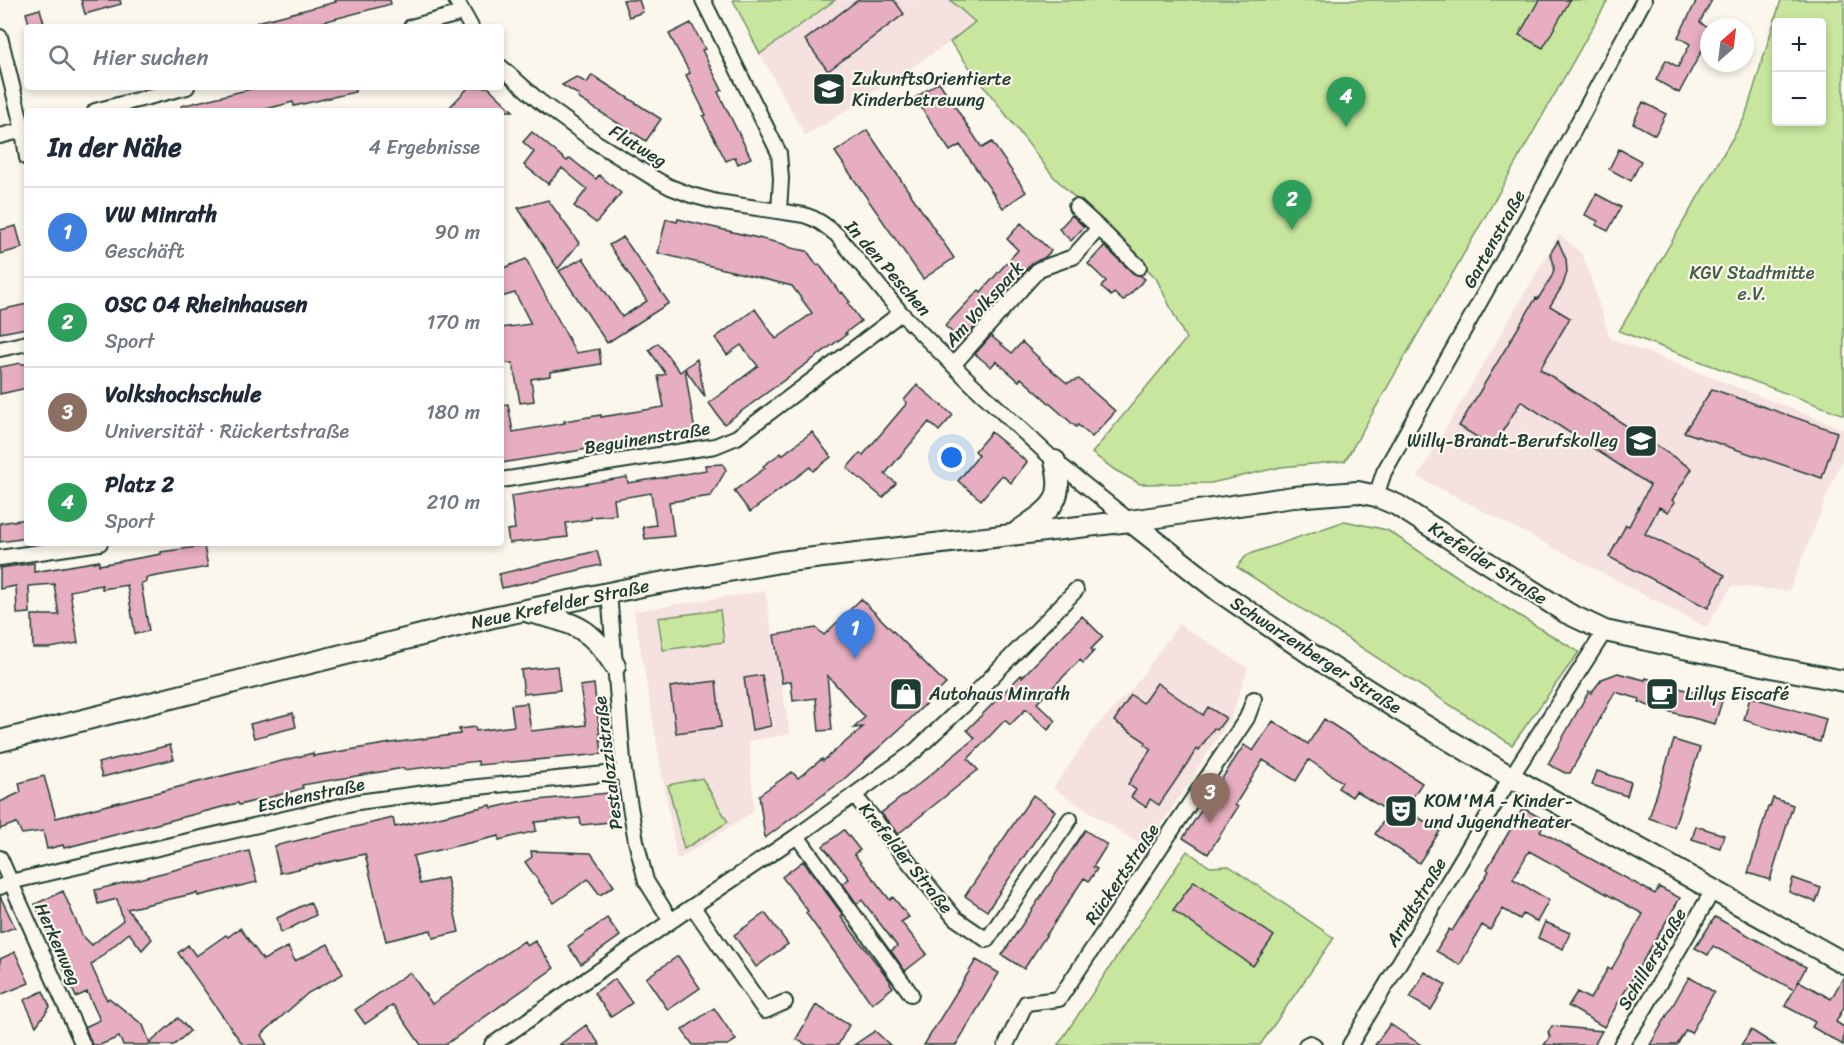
<!DOCTYPE html>
<html lang="de">
<meta charset="utf-8">
<style>
:root{--surface:#fff;--page:#f2f2f3;--text:#1f2937;--muted:#747a83;--line:#e0e1e3;--accent:#1f3d34}
body{margin:0;font-family:Sriracha,sans-serif;background:var(--page);color:var(--text)}
.controls{position:absolute;right:18px;top:18px;display:grid;overflow:hidden;border-radius:6px;box-shadow:0 3px 9px #0003}
.controls button{width:54px;height:54px;display:grid;place-items:center;padding:0;border:0;border-bottom:2px solid var(--line);background:var(--surface);color:var(--text);font:30px sans-serif}
.compass{position:absolute;left:1700px;top:18px;width:54px;height:54px;border-radius:50%;background:var(--surface);box-shadow:0 3px 9px #0003;rotate:28deg}
.you{position:absolute;left:952px;top:458px;width:21px;height:21px;margin:-15px;border:4px solid #fff;border-radius:50%;background:#1a73e8;box-shadow:0 0 0 9px #1a73e833}
.badge{display:grid;place-items:center;width:39px;height:39px;border-radius:50%;background:var(--accent);color:#fff;font-size:20px;font-weight:700}
.pin{position:absolute;translate:-50% -50px;filter:drop-shadow(0 2px 3px #0008)}
.pin::after{content:'';position:absolute;top:32px;width:21px;height:18px;background:inherit;clip-path:polygon(0 0,100% 0,50% 100%)}
.list{margin:0;padding:0;list-style:none}
h2{display:flex;justify-content:space-between;align-items:center;height:78px;margin:0;padding:0 24px;font-size:26px}
h2 small{font-size:20px;font-weight:400;color:var(--muted)}
.list li{display:grid;grid-template-columns:39px 1fr auto;gap:18px;align-items:center;box-sizing:border-box;height:90px;padding:0 24px;border-top:2px solid var(--line)}
.list b{display:block;font-size:22px;white-space:nowrap}
.list p{margin:0;font-size:20px;white-space:nowrap;color:var(--muted)}
.list em{font-size:20px;font-style:normal;color:var(--muted)}
.icon{flex:none;width:33px;height:33px;fill:none;stroke:currentColor;stroke-width:2;stroke-linecap:round;stroke-linejoin:round}
.map{position:relative;flex:none;width:1844px;height:1045px;overflow:hidden}
.search{position:absolute;background:var(--surface);box-shadow:0 3px 9px #0003;left:24px;top:24px;width:480px;height:66px;display:flex;align-items:center;gap:15px;box-sizing:border-box;padding:0 21px;border-radius:6px;color:var(--muted);font-size:22px}
.panel{position:absolute;background:var(--surface);box-shadow:0 3px 9px #0003;left:24px;top:108px;width:480px;height:438px;border-radius:6px}
.map>svg:first-child{display:block}
.built{fill:#f5e1df}
.green{fill:#c8e69e;stroke:#749269;stroke-width:1.5;fill-rule:evenodd}
.building{fill:#e6aec0;stroke:#1f3d34;stroke-width:1.5}
.lines{fill:none;stroke-linecap:round;stroke-linejoin:round}
.street-casing{stroke:#1f3d34;stroke-width:18}
.secondary-casing{stroke:#1f3d34;stroke-width:24}
.street{stroke:#fbf7ec;stroke-width:14}
.secondary{stroke:#fbf7ec;stroke-width:20}
.labels{text-anchor:middle;stroke-width:4.5;stroke-linejoin:round;paint-order:stroke}
.poi-label{font-size:18px;fill:#1f3d34;stroke:#fbf7ec;text-anchor:start}
.street-label{font-size:18px;fill:#1f3d34;stroke:#fbf7ec}
.park-label{font-size:18px;fill:#415f49;stroke:#fbf7ec}
</style>
<div class="map">
<svg width="1844" height="1045" viewBox="0 0 1844 1045">
<rect width="100%" height="100%" fill="#fbf7ec"/>
<filter id="ink" filterUnits="userSpaceOnUse"><feTurbulence type="fractalNoise" baseFrequency=".0167" numOctaves="2"/><feDisplacementMap in="SourceGraphic" scale="12" xChannelSelector="R" yChannelSelector="G"/><feConvolveMatrix kernelMatrix="1 2 1 2 8 2 1 2 1" color-interpolation-filters="sRGB"/></filter>
<g filter="url(#ink)">
<path class="built" d="M835,0H950L975,22L950,42L827,123L805,135L760,54Z
M1559,234L1583,255L1610,338L1844,429V454L1789,591L1732,586L1706,627L1418,477Z
M765,591L790,734L749,741L754,811L677,860L634,611Z
M1179,624L1248,668L1231,717L1146,848L1053,788L1094,729L1133,688Z"/>
<path class="green" d="M733,0H835L760,54Z
M950,0H1608L1505,182L1345,461L1281,467L1211,483L1140,484L1115,470L1092,453L1186,339L1156,278L1053,176L950,42L975,22Z
M1781,0H1844V415L1619,331L1745,117ZM1776,22H1822V122H1776Z
M1345,521L1387,530L1487,596L1579,652L1512,745L1237,567L1247,555Z
M720,610L724,642L663,650L658,618Z
M702,778L728,822L684,849L668,785Z
M1187,851L1210,867L1229,866L1334,938L1260,1045H1058Z"/>
<path class="building" d="M81,0H120L121,4L85,14Z
M335,0H390L391,4L319,23L320,27H258L257,22L336,2Z
M623,0H639L643,12L629,17Z
M858,0H894L904,14L828,71L805,40Z
M1539,0H1570L1543,48L1519,35Z
M1697,0H1712L1700,22L1709,29V37L1679,93L1656,80L1666,60L1678,67L1690,44L1678,37Z
M40,9L45,27H30L26,13Z
M691,23L705,49L702,50L722,90L718,92L751,158L738,164L735,157L726,161L703,116L706,115L686,75L690,73L669,34Z
M592,75L661,119L646,141L578,98L579,95L562,85L576,77L587,83Z
M939,82L982,148L992,142L1026,192L1003,208L960,145L950,151L915,98Z
M259,87H355V92L294,106L293,102L259,111H182L181,106Z
M469,87H488L513,111H446Z
M1643,102L1666,114L1655,135L1633,123Z
M867,130L954,258L923,279L835,152Z
M532,132L567,161L570,158L596,179L599,175L621,193L596,223L574,206L587,189L562,168L548,184L524,165L534,152L523,142Z
M1619,149L1641,161L1631,181L1609,169Z
M1596,194L1621,207L1608,231L1596,225L1598,221L1585,215Z
M548,200L579,243L558,269L518,208Z
M1072,215L1084,227L1071,241L1059,229Z
M666,219L677,222L678,219L695,223L783,244L791,248L807,251L817,265L819,264L840,293L842,292L850,302L848,303L861,321L845,333L847,334L724,424L709,403L758,366L741,345L727,355L715,338L755,309L776,339L812,313L792,286L658,253Z
M1021,223L1051,251L1044,258L1032,263L964,339L957,333L955,335L945,326L979,290L981,292L1018,250L1007,239Z
M16,226L22,248L0,254V230Z
M623,237L669,303L607,343L559,271L583,258L622,317L647,301L609,245Z
M1558,241L1566,259L1567,272L1563,285L1550,306L1570,318L1540,369L1692,469L1672,500L1675,502L1668,512L1659,507L1645,534L1725,575L1708,608L1609,557L1626,525L1629,526L1650,485L1521,401L1493,447L1459,426L1536,298L1538,299L1552,276L1554,269L1553,261L1550,254Z
M1104,246L1133,273L1141,276L1145,279L1123,301L1114,293L1111,296L1101,287L1106,281L1088,264Z
M526,259L576,353L599,349L601,364L550,372V376L531,379L534,401L520,403L513,363L501,364V328L531,324L515,293L501,297V269Z
M27,304V328L0,333V310Z
M991,336L1012,353L1022,342L1039,358L1038,359L1067,383L1079,379L1115,411L1111,417L1092,437L1078,425L1076,427L1021,378L1019,381L996,361L991,367L975,354Z
M658,343L680,372L697,359L705,397L685,369L695,432L501,463V405L508,404L513,432L565,423L564,421L601,415V417L664,407L658,376L666,374L649,350Z
M21,363L22,364H27V388L0,394V367Z
M917,385L953,415L939,431L929,422L885,474L896,483L883,498L847,468L860,453L863,455L907,403L904,400Z
M1712,389L1837,432L1822,478L1684,432Z
M812,432L831,457L813,471L810,467L750,512L734,491L765,468L763,466L781,453L782,455Z
M991,432L1027,462L1011,483L1002,475L981,500L958,481L979,455L975,451Z
M723,464L726,470L711,496L669,502L674,536L645,539L643,527L656,525L651,493L614,499L616,515L591,517V519L566,523L568,537L509,543L507,530L515,529L511,496L627,477L628,483L679,475L706,470L705,465Z
M27,519V538L0,542V523Z
M204,546L208,567L146,578V582L141,583L149,631L135,634L127,585L102,589V585L70,591L78,643L50,648H33L32,615H59L54,584L29,586L30,613L17,614L16,586L0,589V568L34,563V572L99,561V565L161,554V552Z
M597,551L601,565L502,588L499,574Z
M861,599L946,684L903,726L843,780L765,838L759,795L792,772L798,778L822,759L823,761L863,727L854,728L865,717L827,675L832,730L819,731L816,698L793,701L791,681L782,683L774,635L816,628L824,635Z
M1082,616L1103,637L1091,649L1094,651L1083,663L1080,660L1037,703L1056,721L1048,730L1026,709L1010,725L1005,720L968,759L978,770L898,834L881,813L919,784L975,738L967,730L1021,675L1022,677Z
M557,666L560,690L524,694L521,670Z
M1618,673L1645,680L1646,678L1722,701L1715,724L1649,706L1639,702L1640,699L1615,692L1570,773H1565L1548,764L1589,691L1591,693L1602,679Z
M762,675L771,726L752,730L744,678Z
M716,681L721,727L676,733L670,687Z
M1157,683L1203,715L1208,707L1226,718L1217,730L1214,728L1199,750L1197,749L1159,805L1150,799L1146,807L1131,797L1136,790L1128,784L1151,749L1145,745L1146,742L1114,721L1131,695L1143,703Z
M594,684L602,754L478,765V761L404,770V768L302,785L303,788L290,792L239,805L238,803L64,848L63,845L47,849L43,831L22,834L16,823L0,829V802L21,792L19,783L44,776L56,818L313,753V756L391,743L460,734L459,729L475,727L476,731L514,726L511,705L527,703L531,731L586,725L580,686Z
M1750,697L1826,719L1820,742L1754,724V723L1744,720Z
M293,713L296,727L254,738L250,724Z
M1324,719L1422,783L1405,809L1440,831L1419,863L1375,834L1389,812L1356,791L1352,797L1338,788L1342,782L1309,760L1296,781L1263,760L1235,805L1238,807L1208,854L1183,838L1244,745L1253,751L1273,721L1308,744Z
M1674,740L1700,748L1674,827L1649,818Z
M170,745L174,759L102,777L98,763Z
M1597,771L1631,782L1627,796L1592,785Z
M608,793V803L614,806L609,812L610,822L581,825L580,818L535,822L536,831L499,840V836L413,856L420,884L447,878L459,932L433,938L431,930L386,941L365,854L280,873L274,846L393,818L395,827L491,805L492,808L518,802Z
M1033,795L1055,811L987,911L965,896Z
M1773,798L1793,805L1770,880L1748,873L1768,807H1770Z
M1523,808L1546,821L1540,831L1655,894L1659,887L1680,898L1604,1027L1568,1006L1577,992L1590,999L1608,968L1611,970L1643,914L1529,851L1513,879L1549,900L1537,922L1523,914L1520,919L1503,909L1490,930L1482,925L1460,965L1436,951L1449,929L1452,931L1489,871L1487,869Z
M1696,826L1724,835L1720,848L1692,839Z
M844,830L860,850L854,854L890,900L893,897L909,917L901,922L927,954L905,971L891,951L897,946L862,900L857,904L843,884L849,879L823,846Z
M1085,830L1107,845L1093,867L1097,869L1089,881L1084,878L1024,969L1002,955Z
M249,851L257,882L198,896L197,893L127,909L152,939L142,950L129,933L91,965L107,1000L109,998L143,1025L150,1043L178,1018L190,1031L174,1045H123L119,1037L100,1045H92L85,1027L100,1020L87,992L76,997L35,904L63,891L82,935L92,945L123,920L117,899L98,904L95,890Z
M531,851L591,853L614,886L600,895L588,879L554,903L525,862L532,857Z
M803,861L843,915L841,917L891,982L890,983L893,987L872,1004L806,913L808,911L782,877Z
M1793,878L1821,888L1816,902L1789,892Z
M1194,881L1274,936L1253,966L1173,910Z
M0,896L15,927L0,933Z
M310,902L316,915L281,933L277,918Z
M765,913L788,944L756,967L734,935Z
M1715,917L1806,967L1794,990L1713,946L1708,955L1695,948Z
M607,918L620,936L581,964L568,946Z
M1545,922L1570,933L1563,949L1538,938Z
M240,928L263,960L288,947L295,961L328,944L343,974L308,993L261,1035L267,1045H243L178,953L188,945L196,956L226,935L228,937Z
M524,941L527,946L535,941L554,968L445,1045H421L393,1005L365,1024L355,1010L410,972L432,1004Z
M15,952L29,983L0,995V959Z
M678,956L700,988L668,1010L646,978Z
M976,960L999,973L956,1045H924Z
M1425,972L1446,985L1431,1010L1410,998Z
M1844,976V1007L1836,1022L1844,1027L1843,1045L1812,1027L1815,1022L1785,1006L1799,981L1831,999Z
M1689,977L1714,992L1691,1033L1686,1030L1677,1045H1650Z
M615,979L632,1003L611,1017L594,993Z
M43,991L50,1007L36,1026L24,1000Z
M816,1005L849,1025L838,1045H807L796,1039Z
M714,1008L736,1040L728,1045H693L682,1030Z
M1390,1024L1421,1045H1375Z
M586,1025L600,1045H559Z
M1552,1026L1602,1031L1594,1045H1544L1550,1037L1548,1032Z
M1751,1030L1775,1045H1741Z
M875,1031L890,1045H854Z"/>
<g class="lines">
<defs>
<path id="street" d="M456,0L471,27
M703,0L779,153L781,179L779,211
M411,27L462,13
M0,37L23,130L27,158
M501,67L539,101L597,143L652,177L670,187L691,195L717,202L804,215C818,219 826,226 837,235L901,313L974,386L1055,461L1130,521
M95,111L187,87
M0,136L27,129
M1076,207L1099,228
M0,349L27,343
M953,365L1039,269L1073,257L1099,228L1139,267
M501,480L715,446L737,437L901,313
M1376,496L1384,472L1518,234L1644,0
M0,558L100,543
M609,593L624,772L636,841L646,881L671,921
M854,795L955,918L987,940L1070,819
M797,836L911,994
M0,858L83,1045
M0,887L10,882L358,802L440,791L624,772
M693,907L765,1011L785,1002
M492,1045L671,921L797,836L915,751L964,705L1076,590
M1006,1045L1026,1003L1059,999L1247,718L1254,699
M1306,1045L1310,1043L1314,1045
M1350,1045L1511,777L1605,631
M1621,1045L1645,1008L1713,890"/>
<path id="secondary" d="M1130,521L1220,592L1309,653L1399,710L1511,777L1844,963
M1017,532C1049,509 1066,504 1055,461
M529,612C573,623 590,626 615,666
M0,741L493,617L642,586L780,562L1130,521L1293,497L1358,492L1376,496L1397,505L1567,613L1605,631L1781,669L1844,681"/>
</defs>
<use href="#street" class="street-casing"/>
<use href="#secondary" class="secondary-casing"/>
<use href="#street" class="street"/>
<use href="#secondary" class="secondary"/>
</g>
</g>
<defs>
<symbol id="school-square" viewBox="-11 -11 22 22"><rect x="-9" y="-9" width="18" height="18" rx="4" fill="#1f3d34" stroke="#fbf7ec"/><path d="M0-5L7-2L0 1L-7-2ZM-4 1L0 2.5L4 1V4Q0 6-4 4Z" fill="#fff"/></symbol>
<symbol id="shop-square" viewBox="-11 -11 22 22"><rect x="-9" y="-9" width="18" height="18" rx="4" fill="#1f3d34" stroke="#fbf7ec"/><path d="M-5-2.5h2.3a2.7 3.5 0 0 1 5.4 0H5L5.5 6h-11ZM-1.5-2.5h3a1.5 2.3 0 0 0-3 0Z" fill="#fff"/></symbol>
<symbol id="cafe-square" viewBox="-11 -11 22 22"><rect x="-9" y="-9" width="18" height="18" rx="4" fill="#1f3d34" stroke="#fbf7ec"/><path d="M-5.5-4.5H6V0H3Q3 3.5 0 3.5H-2.5Q-5.5 3.5-5.5 0ZM3-3.2v2h1.7v-2ZM-6 4.5H4V6H-6Z" fill="#fff"/></symbol>
<symbol id="theatre-square" viewBox="-11 -11 22 22"><rect x="-9" y="-9" width="18" height="18" rx="4" fill="#1f3d34" stroke="#fbf7ec"/><path d="M-5-5.5Q0-4 5-5.5V0Q5 5 0 6Q-5 5-5 0ZM-3.3-2.5H-1v1.5H-3.3ZM1-2.5H3.3v1.5H1ZM-2.8 1Q0 5.5 2.8 1Z" fill="#fff"/></symbol>
</defs>
<g fill-rule="evenodd">
<use href="#school-square" x="810" y="70" width="38" height="38"/>
<use href="#school-square" x="1622" y="422" width="38" height="38"/>
<use href="#shop-square" x="887" y="675" width="38" height="38"/>
<use href="#cafe-square" x="1643" y="675" width="38" height="38"/>
<use href="#theatre-square" x="1382" y="792" width="38" height="38"/>
</g>
<g class="labels">
<g class="poi-label">
<text x="852" y="85">ZukunftsOrientierte<tspan x="852" dy="21">Kinderbetreuung</tspan></text>
<text x="1618" y="447" text-anchor="end">Willy-Brandt-Berufskolleg</text>
<text x="929" y="700">Autohaus Minrath</text>
<text x="1685" y="700">Lillys Eiscafé</text>
<text x="1424" y="807">KOM'MA - Kinder-<tspan x="1424" dy="21">und Jugendtheater</tspan></text>
</g>
<g class="street-label">
<text transform="translate(638 146) rotate(32)" y="6">Flutweg</text>
<text transform="translate(1494 239) rotate(-61)" y="6">Gartenstraße</text>
<text transform="translate(888 268) rotate(49)" y="6">In den Peschen</text>
<text transform="translate(984 304) rotate(-48)" y="6">Am Volkspark</text>
<text transform="translate(647 438) rotate(-9)" y="6">Beguinenstraße</text>
<text transform="translate(1488 563) rotate(33)" y="6">Krefelder Straße</text>
<text transform="translate(560 604) rotate(-12)" y="6">Neue Krefelder Straße</text>
<text transform="translate(1316 655) rotate(33)" y="6">Schwarzenberger Straße</text>
<text transform="translate(608 763) rotate(-97)" y="6">Pestalozzistraße</text>
<text transform="translate(311 795) rotate(-12)" y="6">Eschenstraße</text>
<text transform="translate(906 858) rotate(51)" y="6">Krefelder Straße</text>
<text transform="translate(1122 874) rotate(-56)" y="6">Rückertstraße</text>
<text transform="translate(1416 902) rotate(-59)" y="6">Arndtstraße</text>
<text transform="translate(58 944) rotate(66)" y="6">Herkenweg</text>
<text transform="translate(1652 959) rotate(-59)" y="6">Schillerstraße</text>
</g>
<g class="park-label">
<text x="1752" y="279">KGV Stadtmitte<tspan x="1752" dy="21">e.V.</tspan></text>
</g>
</g>
</svg>
<div class="controls">
<button>+</button>
<button>−</button>
</div>
<svg class="compass" viewBox="-18 -18 36 36"><path d="M0-13l5 13h-10z" fill="#e53935"/><path d="M0 13l5-13h-10z" fill="#747a83"/></svg>
<div class="you"></div>
<div class="pin badge" style="left:855px;top:659px;background:#3f7fe0">1</div>
<div class="pin badge" style="left:1292px;top:230px;background:#2e9e5b">2</div>
<div class="pin badge" style="left:1210px;top:823px;background:#8d6e63">3</div>
<div class="pin badge" style="left:1346px;top:127px;background:#2e9e5b">4</div>
<div class="search"><svg class="icon" aria-label="search" viewBox="0 0 24 24"><circle cx="10" cy="10" r="6"/><path d="M15 15l6 6"/></svg>Hier suchen</div>
<section class="panel">
<h2>In der Nähe<small>4 Ergebnisse</small></h2>
<ul class="list">
<li><span class="badge" style="background:#3f7fe0">1</span><div><b>VW Minrath</b><p>Geschäft</p></div><em>90 m</em></li>
<li><span class="badge" style="background:#2e9e5b">2</span><div><b>OSC 04 Rheinhausen</b><p>Sport</p></div><em>170 m</em></li>
<li><span class="badge" style="background:#8d6e63">3</span><div><b>Volkshochschule</b><p>Universität · Rückertstraße</p></div><em>180 m</em></li>
<li><span class="badge" style="background:#2e9e5b">4</span><div><b>Platz 2</b><p>Sport</p></div><em>210 m</em></li>
</ul>
</section>
</div>
